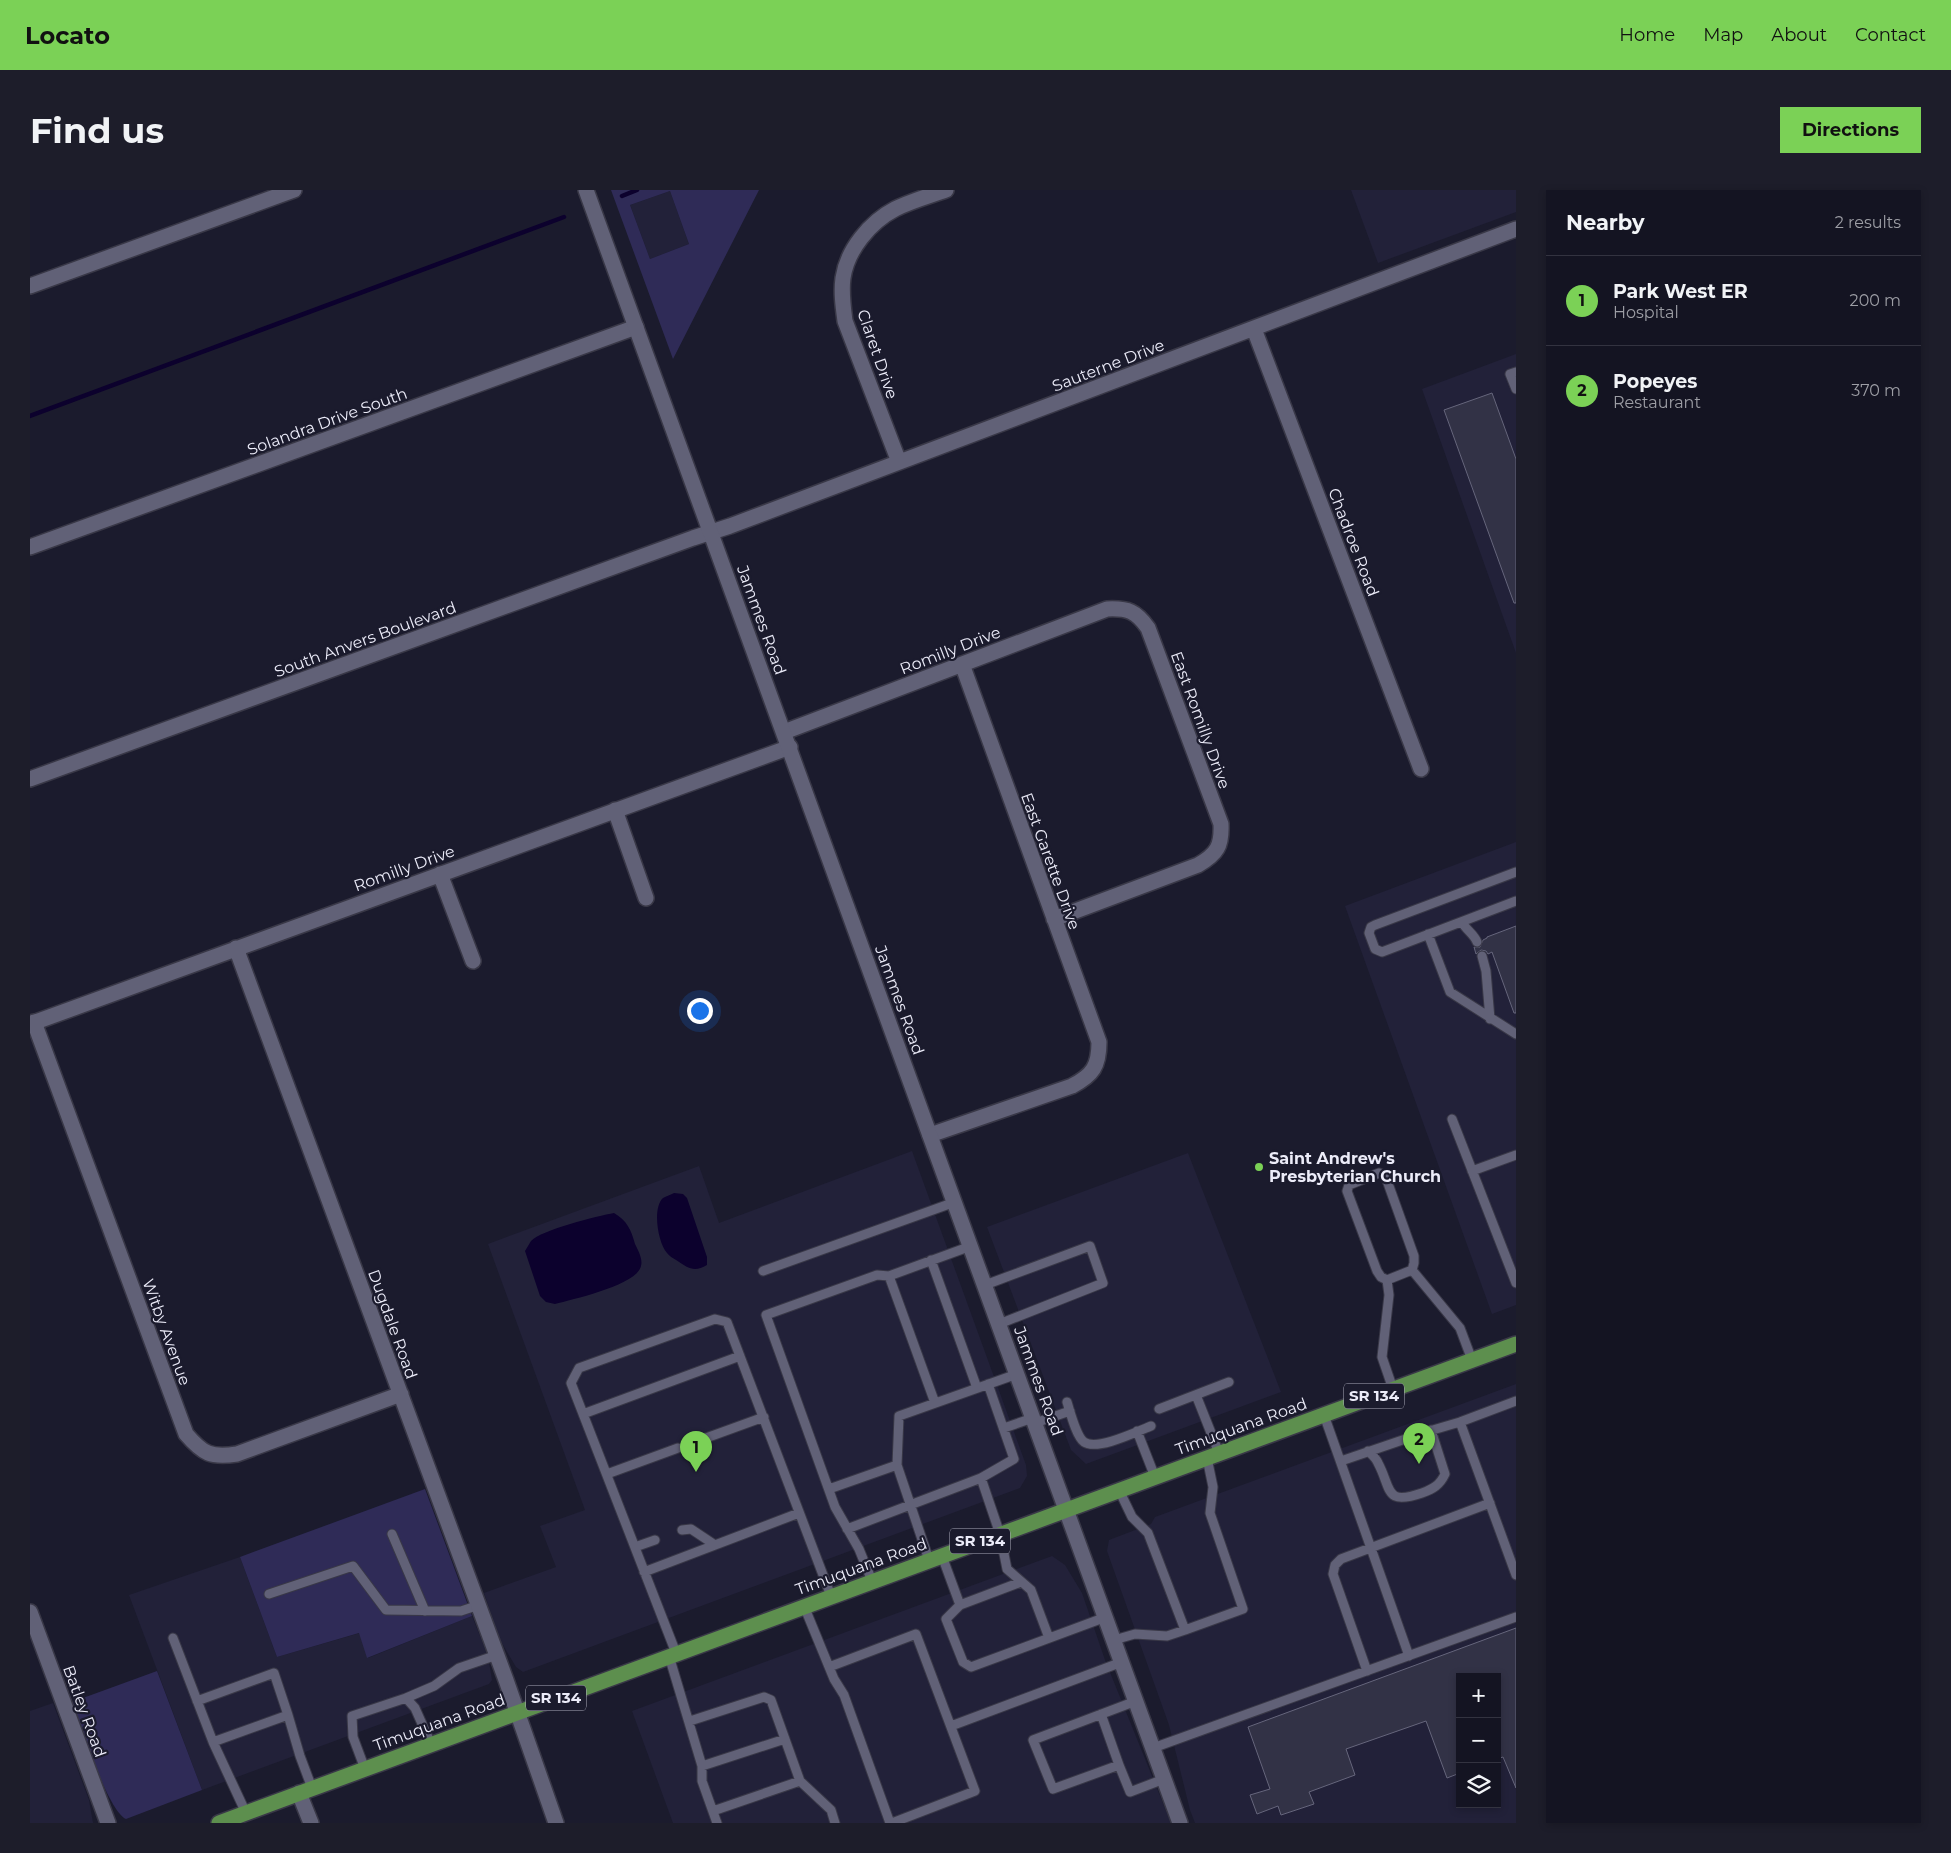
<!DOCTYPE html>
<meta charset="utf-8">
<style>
:root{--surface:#141422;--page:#1d1d2a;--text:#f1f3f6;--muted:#9d9ea5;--line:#333340;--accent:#7bd156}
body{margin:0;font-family:Montserrat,sans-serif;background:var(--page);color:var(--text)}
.controls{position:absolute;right:15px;bottom:15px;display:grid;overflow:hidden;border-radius:0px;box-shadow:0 2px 8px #0003}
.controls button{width:45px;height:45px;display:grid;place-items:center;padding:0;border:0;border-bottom:1px solid var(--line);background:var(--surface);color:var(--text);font:25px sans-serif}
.you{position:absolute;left:669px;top:820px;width:18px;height:18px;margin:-12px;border:4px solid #fff;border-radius:50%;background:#1a73e8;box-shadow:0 0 0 8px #1a73e833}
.badge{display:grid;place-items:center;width:32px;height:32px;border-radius:50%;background:var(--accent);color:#111;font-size:16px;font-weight:700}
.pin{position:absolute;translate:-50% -41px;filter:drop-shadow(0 1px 2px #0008)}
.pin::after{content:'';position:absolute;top:26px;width:18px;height:15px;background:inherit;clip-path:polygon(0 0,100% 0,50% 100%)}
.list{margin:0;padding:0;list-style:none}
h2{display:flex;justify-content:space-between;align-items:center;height:65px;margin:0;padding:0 20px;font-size:21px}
h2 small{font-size:16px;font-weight:400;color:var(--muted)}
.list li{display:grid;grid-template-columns:32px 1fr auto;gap:15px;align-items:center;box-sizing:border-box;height:90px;padding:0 20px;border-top:1px solid var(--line)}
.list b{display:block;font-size:19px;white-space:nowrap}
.list p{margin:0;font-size:16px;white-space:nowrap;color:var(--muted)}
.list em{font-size:16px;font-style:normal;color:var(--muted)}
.icon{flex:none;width:28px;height:28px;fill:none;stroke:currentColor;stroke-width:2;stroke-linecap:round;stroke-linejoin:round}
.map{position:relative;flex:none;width:1486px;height:1633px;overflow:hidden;border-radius:0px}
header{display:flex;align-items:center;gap:30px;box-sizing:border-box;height:70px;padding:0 25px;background:var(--accent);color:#111}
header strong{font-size:24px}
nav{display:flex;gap:28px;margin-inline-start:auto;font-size:18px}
.intro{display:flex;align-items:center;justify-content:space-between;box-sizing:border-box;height:120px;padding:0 30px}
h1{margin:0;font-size:35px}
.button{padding:12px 22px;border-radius:0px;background:var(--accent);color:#111;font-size:18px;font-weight:700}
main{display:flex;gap:30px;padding:0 30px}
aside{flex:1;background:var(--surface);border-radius:0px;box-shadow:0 2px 8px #0003}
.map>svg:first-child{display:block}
.built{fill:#222139;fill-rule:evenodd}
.green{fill:#2f2b57;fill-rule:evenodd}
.water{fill:#0c012d}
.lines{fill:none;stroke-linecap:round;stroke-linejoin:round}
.stream{stroke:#0c012d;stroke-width:4.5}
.building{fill:#323246;stroke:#66667c}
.service-casing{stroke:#393847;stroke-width:11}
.minor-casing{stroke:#393847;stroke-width:18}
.tertiary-casing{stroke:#393847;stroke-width:18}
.primary-casing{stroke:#393847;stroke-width:18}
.service{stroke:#616177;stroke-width:9}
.minor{stroke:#616177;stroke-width:15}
.tertiary{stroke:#616177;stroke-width:15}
.primary{stroke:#5d8f4e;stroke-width:15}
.poi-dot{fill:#7bd156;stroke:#1b1b2d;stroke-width:2}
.labels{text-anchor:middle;stroke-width:4.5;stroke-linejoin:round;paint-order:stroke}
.shield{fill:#1b1b2d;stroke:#adadbc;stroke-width:1}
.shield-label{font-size:15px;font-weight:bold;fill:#ececf9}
.street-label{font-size:16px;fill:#ececf9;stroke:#1b1b2d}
.poi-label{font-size:16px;font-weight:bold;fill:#ececf9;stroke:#1b1b2d;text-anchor:start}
</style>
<header>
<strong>Locato</strong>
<nav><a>Home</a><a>Map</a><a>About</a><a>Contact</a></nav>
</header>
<div class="intro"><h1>Find us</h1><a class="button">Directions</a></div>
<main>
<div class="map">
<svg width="1486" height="1633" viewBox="0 0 1486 1633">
<rect width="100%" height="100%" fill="#1b1b2d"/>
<path class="built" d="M1321,0H1486V22L1348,73Z
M640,1L659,54L620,69L600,15Z
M1486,164V463L1392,199Z
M1486,652V1115L1462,1124L1315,716Z
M882,961L996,1275L997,1286L990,1298L493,1482L486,1477L470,1450L454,1403L526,1377L510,1336L555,1320L458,1054L669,976L689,1033Z
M1158,963L1251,1202L1056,1274L1041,1260L957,1037Z
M1486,1194V1633H1165L1160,1620L1139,1535L1077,1361L1079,1350L1121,1334L1125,1327ZM1430,1487H1467V1614H1430Z
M1022,1366L1035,1375L1052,1403L1075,1470L1141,1633H643L602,1521Z
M210,1367L247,1467L330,1443L338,1468L442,1426L458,1466L462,1490L459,1494L172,1600L99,1405Z
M23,1513L59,1610L63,1633H0V1521Z"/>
<path class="green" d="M581,0H729L643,169ZM640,1L659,54L620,69L600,15Z
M395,1299L442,1426L337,1468L329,1443L247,1467L210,1367Z
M127,1481L172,1600L96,1629C77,1620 51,1535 42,1512Z"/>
<path class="water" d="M644,1003L653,1004L657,1008L677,1067V1075C664,1083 658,1078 646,1070C643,1068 639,1066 637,1063C628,1053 622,1018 633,1008C636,1006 641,1005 644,1003Z
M584,1023C597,1031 601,1039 605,1054C608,1060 613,1069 611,1076C607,1095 544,1109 525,1114L516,1112L510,1106L495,1061C497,1058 499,1054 501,1051C511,1040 568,1026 584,1023Z"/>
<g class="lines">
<path class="stream" d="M592,6L607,0
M0,226L534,27"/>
</g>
<path class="building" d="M1462,203L1486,269V413H1484L1414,220Z
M1486,736V823H1484L1462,762L1458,764L1456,761L1451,760L1446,764L1444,757H1450L1453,750L1457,748V747Z
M1486,1438V1598L1473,1567L1467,1569V1487H1430V1583L1417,1588L1396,1531L1316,1559L1325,1585L1279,1602L1284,1614L1251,1625L1248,1616L1227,1624L1220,1605L1240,1599L1218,1537Z"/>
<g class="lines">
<defs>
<path id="service" d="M1486,182L1480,184L1486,199
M1486,682L1345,735L1341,737L1339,743L1345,759L1352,762L1486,711
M1432,732C1436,740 1444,744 1447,752
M1398,744L1420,802L1486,844
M1452,766L1456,781L1460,829
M1422,929L1486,1093
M1442,981L1486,965
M901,1070L947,1198
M733,1081L925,1012
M859,1086L941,1056
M1357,1090L1351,1087L1347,1081L1317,1001L1319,995L1349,983L1355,985L1384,1066V1073L1382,1080
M955,1095L1060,1056L1073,1093L969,1134
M1363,1199L1352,1167L1359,1105L1357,1090L1382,1080L1430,1138L1442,1170
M1166,1205L1189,1263
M1037,1212C1040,1221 1046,1246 1054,1252C1067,1261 1106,1242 1121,1236
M1129,1219L1199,1192
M553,1224L710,1166
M1294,1225L1379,1466
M1430,1232L1486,1385
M1005,1233L1040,1221
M974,1238L1003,1228
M1107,1241L1125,1287
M665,1252L734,1227
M1338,1261C1342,1265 1346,1268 1348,1273C1362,1299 1354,1316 1392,1303C1403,1299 1410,1295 1415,1284L1401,1240
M1311,1271L1396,1242L1430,1232L1486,1211
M577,1284L648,1258
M951,1288L970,1344L977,1379L1001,1400L1019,1448
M799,1299L867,1275
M1089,1300L1102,1327L1118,1343L1155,1440L1213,1419L1180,1323L1183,1297L1177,1268
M817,1339L951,1288L984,1269L958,1194
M652,1340L661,1339L685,1355
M362,1344L395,1421
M605,1357L625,1350
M912,1366L930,1415L916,1429L933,1472L941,1477L1076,1427
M899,1370L867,1275L869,1226L987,1184
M614,1382L769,1323
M842,1391L829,1359L805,1317L736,1125L847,1085L859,1086L905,1213
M239,1404L323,1376L356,1420L431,1421L449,1415
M930,1415L991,1392
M774,1416L804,1489L814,1505L860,1633
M143,1448L183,1552L216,1623
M1084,1450L1105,1444L1137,1446L1155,1440
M646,1463L541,1193L549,1178L685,1129L697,1132L801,1406
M639,1466L672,1576V1591L687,1633
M799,1477L886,1444L945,1601L862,1633
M1337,1481L1303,1384L1305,1375L1311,1369L1460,1313
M376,1508L404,1496L429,1478L467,1465
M167,1511L244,1483L258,1525
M1106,1511L1003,1550L1023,1599L1089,1575L1100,1602L1134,1589
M1071,1524L1089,1575
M660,1531L734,1507L741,1510L770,1591L801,1620L805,1633
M921,1536L1092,1472
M183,1552L258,1525L270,1566L282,1598
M1123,1558L1486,1427
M672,1576L755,1549
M335,1579L323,1547L322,1526L376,1508L385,1518L401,1554
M683,1621L770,1591"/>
<path id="minor" d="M0,96L264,0
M1224,139L1391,579
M869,272L815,131C813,116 811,102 813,88C817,60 840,32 865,19C881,11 899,6 916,0
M0,357L606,137
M754,542L1077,419C1098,418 1106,421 1118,438L1191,634C1192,656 1187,664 1168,675L1024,729
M0,589L663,348L700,336L1486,39
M585,620L616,708
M410,684L443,771
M206,758L476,1490L526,1633
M4,832L156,1244C173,1264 181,1268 207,1264L371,1204
M0,834L760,557
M900,945L1042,896C1063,885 1069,876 1069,852L932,474
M0,1422L78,1633
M269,1603L281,1633"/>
<path id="tertiary" d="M556,0L1150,1633"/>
<path id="primary" d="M189,1633L1486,1154"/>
</defs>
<use href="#service" class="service-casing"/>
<use href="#minor" class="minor-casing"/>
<use href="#tertiary" class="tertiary-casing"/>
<use href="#primary" class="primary-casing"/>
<use href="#service" class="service"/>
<use href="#minor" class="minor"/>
<use href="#tertiary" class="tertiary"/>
<use href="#primary" class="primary"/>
</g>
<circle class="poi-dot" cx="1229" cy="977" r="5"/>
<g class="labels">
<g class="shield">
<rect x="1314" y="1193.5" width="60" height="25" rx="4"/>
<rect x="920" y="1338.5" width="60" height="25" rx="4"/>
<rect x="496" y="1495.5" width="60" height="25" rx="4"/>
</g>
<g class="shield-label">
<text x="1344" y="1211">SR 134</text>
<text x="950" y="1356">SR 134</text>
<text x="526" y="1513">SR 134</text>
</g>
<g class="street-label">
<text transform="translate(848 164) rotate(71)" y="6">Claret Drive</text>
<text transform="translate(1078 175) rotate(-21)" y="6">Sauterne Drive</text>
<text transform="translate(297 231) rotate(-20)" y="6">Solandra Drive South</text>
<text transform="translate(1324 352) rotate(69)" y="6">Chadroe Road</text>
<text transform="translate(732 430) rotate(70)" y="6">Jammes Road</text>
<text transform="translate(335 449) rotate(-20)" y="6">South Anvers Boulevard</text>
<text transform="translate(920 460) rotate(-21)" y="6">Romilly Drive</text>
<text transform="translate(1171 530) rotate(70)" y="6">East Romilly Drive</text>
<text transform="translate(1021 671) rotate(70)" y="6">East Garette Drive</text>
<text transform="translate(374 678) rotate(-20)" y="6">Romilly Drive</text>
<text transform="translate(870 810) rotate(70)" y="6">Jammes Road</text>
<text transform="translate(363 1134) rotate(70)" y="6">Dugdale Road</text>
<text transform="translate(137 1142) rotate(70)" y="6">Witby Avenue</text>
<text transform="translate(1009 1191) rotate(70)" y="6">Jammes Road</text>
<text transform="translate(1211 1236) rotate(-20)" y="6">Timuquana Road</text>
<text transform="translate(831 1376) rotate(-20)" y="6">Timuquana Road</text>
<text transform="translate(55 1521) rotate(70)" y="6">Batley Road</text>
<text transform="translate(409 1532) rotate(-20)" y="6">Timuquana Road</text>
</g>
<g class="poi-label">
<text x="1239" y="974">Saint Andrew's<tspan x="1239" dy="18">Presbyterian Church</tspan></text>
</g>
</g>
</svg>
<div class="controls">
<button>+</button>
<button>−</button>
<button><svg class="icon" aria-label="layers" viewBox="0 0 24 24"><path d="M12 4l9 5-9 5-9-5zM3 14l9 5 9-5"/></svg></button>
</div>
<div class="you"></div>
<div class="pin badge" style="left:666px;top:1282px">1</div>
<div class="pin badge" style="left:1389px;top:1274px">2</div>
</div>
<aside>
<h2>Nearby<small>2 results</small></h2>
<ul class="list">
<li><span class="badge">1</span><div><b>Park West ER</b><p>Hospital</p></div><em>200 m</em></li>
<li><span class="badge">2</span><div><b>Popeyes</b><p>Restaurant</p></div><em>370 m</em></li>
</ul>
</aside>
</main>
